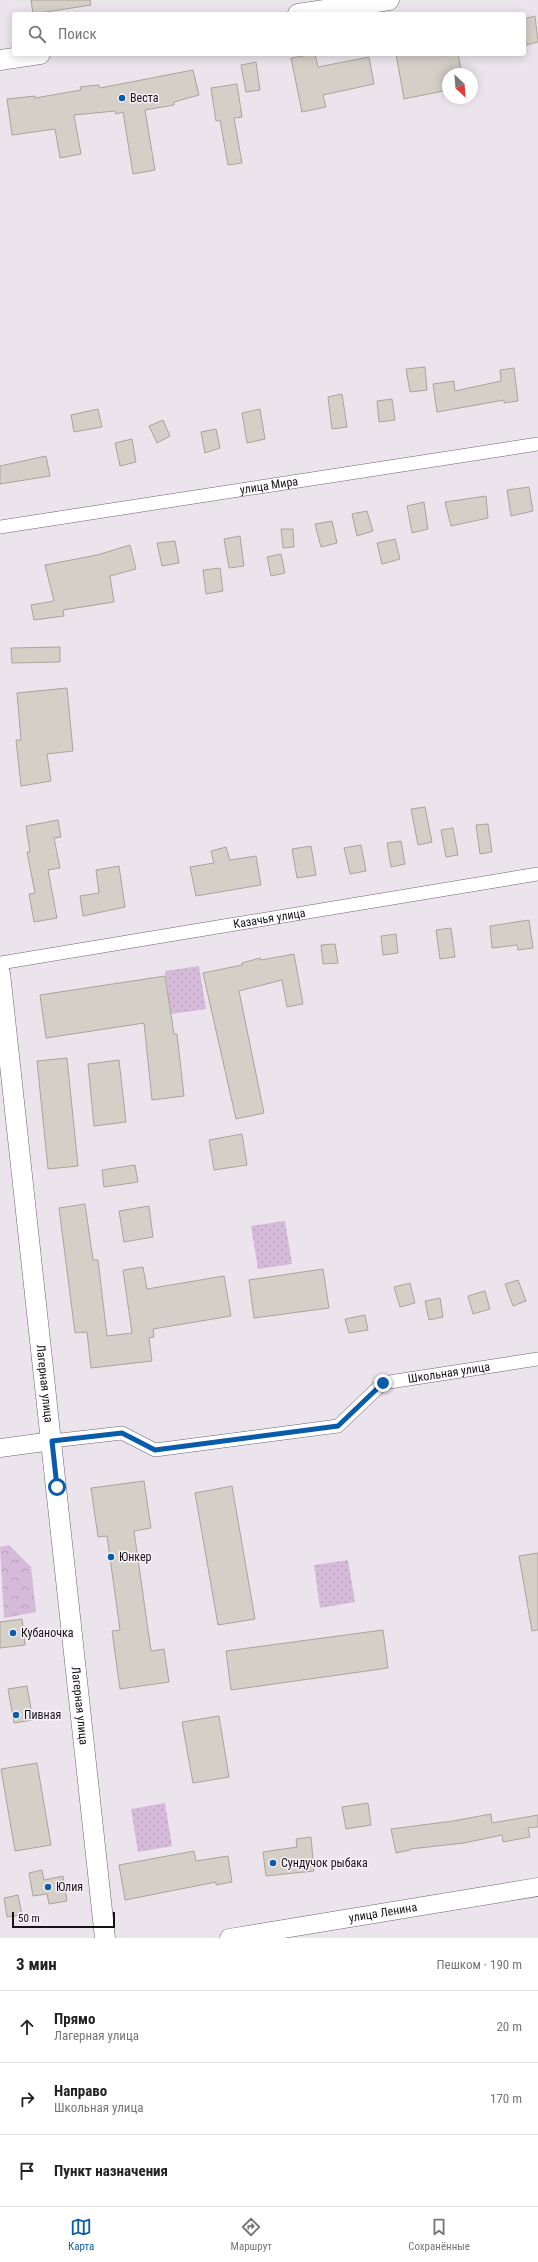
<!DOCTYPE html>
<html lang="ru">
<meta charset="utf-8">
<style>
:root{--surface:#fff;--page:#f6f6f6;--text:#222;--muted:#767676;--line:#e0e0e0;--accent:#095caa}
body{margin:0;font-family:"Roboto Condensed",sans-serif;background:var(--page);color:var(--text)}
.compass{position:absolute;left:442px;top:68px;width:36px;height:36px;border-radius:50%;background:var(--surface);box-shadow:0 2px 10px #0003;rotate:154deg}
.scale{position:absolute;left:12px;bottom:10px;width:103px;box-sizing:border-box;padding-left:4px;border:2px solid #151316;border-top:0;font-size:11px;line-height:14px;white-space:nowrap;color:#151316;-webkit-text-stroke:3px #f8f1f9;paint-order:stroke}
.stop{position:absolute;width:12px;height:12px;margin:-9px;border:3px solid #095caa;border-radius:50%;background:#fff}
.stop.end{background:#095caa;border-color:#fff;box-shadow:0 1px 4px #0008}
.list{margin:0;padding:0;list-style:none}
h2{display:flex;justify-content:space-between;align-items:center;height:52px;margin:0;padding:0 16px;font-size:17px}
h2 small{font-size:13px;font-weight:400;color:var(--muted)}
.list li{display:grid;grid-template-columns:26px 1fr auto;gap:12px;align-items:center;box-sizing:border-box;height:72px;padding:0 16px;border-top:1px solid var(--line)}
.list b{display:block;font-size:15px;white-space:nowrap}
.list p{margin:0;font-size:13px;white-space:nowrap;color:var(--muted)}
.list em{font-size:13px;font-style:normal;color:var(--muted)}
.icon{flex:none;width:22px;height:22px;fill:none;stroke:currentColor;stroke-width:2;stroke-linecap:round;stroke-linejoin:round}
.map{position:relative;flex:none;width:538px;height:1938px;overflow:hidden}
.search{position:absolute;background:var(--surface);box-shadow:0 2px 10px #0003;left:12px;right:12px;top:12px;height:44px;display:flex;align-items:center;gap:10px;box-sizing:border-box;padding:0 14px;border-radius:4px;color:var(--muted);font-size:15px}
.sheet{height:268px;background:var(--surface)}
nav{display:flex;justify-content:space-around;align-items:center;box-sizing:border-box;height:56px;border-top:1px solid var(--line);background:var(--surface);font-size:11px;color:var(--muted)}
nav a{display:grid;justify-items:center;gap:2px}
nav .on{color:var(--accent)}
.map>svg:first-child{display:block}
.forest{fill:url(#forest-crowns)}
.park{fill:url(#park-dots)}
.building{fill:#d4cfc7;stroke:#aaa49c}
.lines{fill:none;stroke-linecap:round;stroke-linejoin:round}
.street-casing{stroke:#6b656b;stroke-width:14}
.secondary-casing{stroke:#6b656b;stroke-width:19}
.primary-casing{stroke:#6b656b;stroke-width:21}
.street{stroke:#fff;stroke-width:13}
.secondary{stroke:#fff;stroke-width:18}
.primary{stroke:#fff;stroke-width:20}
.route{stroke:#095caa;stroke-width:5}
.poi-dot{fill:#095caa;stroke:#f8f1f9;stroke-width:1.5}
.labels{text-anchor:middle;stroke-width:3;stroke-linejoin:round;paint-order:stroke}
.poi-label{font-size:12px;fill:#151316;stroke:#f8f1f9;text-anchor:start}
.street-label{font-size:12px;fill:#151316;stroke:#f8f1f9}
</style>
<div class="map">
<svg width="538" height="1938" viewBox="0 0 538 1938">
<defs>
<pattern id="forest-crowns" width="20" height="18" patternUnits="userSpaceOnUse"><rect width="20" height="18" fill="#d6bad9"/><path d="M2 6a3 3 0 1 1 6 0M12 15a3 3 0 1 1 6 0" fill="none" stroke="#b79fba"/></pattern>
<pattern id="park-dots" width="8" height="8" patternUnits="userSpaceOnUse"><rect width="8" height="8" fill="#d6bad9"/><path d="M2 2h.1M6 6h.1" fill="none" stroke="#b79fba" stroke-width="1.8" stroke-linecap="round"/></pattern>
</defs>
<rect width="100%" height="100%" fill="#ebe4ec"/>
<path class="forest" d="M9,1545L31,1567L36,1612L4,1618L0,1547Z"/>
<path class="park" d="M199,966L206,1009L171,1014L165,971Z
M285,1221L292,1264L258,1269L251,1226Z
M348,1560L355,1602L320,1608L314,1565Z
M165,1803L172,1846L138,1852L131,1809Z"/>
<path class="building" d="M31,0H90L91,5L33,14Z
M535,16L538,42L526,45L524,19Z
M315,54L318,67L369,57L374,84L323,95L326,107L302,112L291,58Z
M396,54H458L462,74H448V90L404,99Z
M256,62L260,90L246,92L241,65Z
M193,70L199,95L174,102V105L145,110L155,170L133,174L123,112L116,114L115,111L74,115L81,154L60,158L55,129L12,135L7,99L35,96V98L81,90L80,87L99,85L100,88Z
M237,84L242,117L234,118L242,163L228,165L220,120L216,121L211,88Z
M425,367L427,390L410,392L406,369Z
M514,368L518,401L504,403V400L437,412L433,384L454,381L455,391L501,381L500,370Z
M342,394L347,427L332,429L328,397Z
M392,399L395,420L379,422L377,401Z
M98,409L102,427L74,432L71,415Z
M260,409L265,439L247,443L242,413Z
M163,420L170,436L157,443L149,426Z
M216,429L220,448L205,453L201,432Z
M132,439L136,462L120,466L115,443Z
M46,456L50,476L0,484V466Z
M529,487L533,511L511,516L507,490Z
M486,496L488,518L451,526L445,502Z
M424,502L428,529L412,533L407,506Z
M367,511L373,531L357,536L352,514Z
M332,521L337,543L321,547L315,524Z
M281,529H293L294,547L283,548Z
M240,536L244,566L229,568L224,539Z
M395,539L400,559L382,564L377,543Z
M175,541L179,563L162,566L157,543Z
M130,545L136,569L110,576L114,602L63,610L64,616L34,620L31,605L54,601L45,565L97,555Z
M281,554L285,573L271,576L267,557Z
M220,568L223,591L206,594L203,570Z
M60,647V662L12,663L11,648Z
M67,688L73,751L47,754L51,781L21,786L16,740H21L17,693Z
M425,807L432,842L418,845L411,809Z
M58,820L61,837L54,838L60,868L48,870L57,918L34,922L29,894L35,893L27,852H30L26,826Z
M488,824L492,852L480,854L476,825Z
M453,828L458,855L446,857L441,830Z
M401,841L405,864L391,867L387,843Z
M361,845L366,871L350,874L344,848Z
M311,846L316,875L297,878L292,849Z
M226,847L230,860L256,856L261,885L196,896L190,867L214,863L211,851Z
M119,866L125,907L83,916L80,896L99,893L96,870Z
M529,920L533,948L518,950L517,945L492,948L490,926Z
M451,928L455,957L440,959L436,930Z
M396,934L398,953L383,955L381,936Z
M335,944L338,963L323,964L321,945Z
M294,954L303,1004L287,1007L282,980L239,991L264,1113L236,1119L203,973L242,965V963L260,958L261,960Z
M165,976L174,1034H177L184,1096L152,1100L144,1023L46,1038L40,995Z
M67,1058L78,1166L48,1169L37,1061Z
M119,1060L126,1122L94,1126L88,1064Z
M242,1134L247,1165L214,1170L209,1140Z
M135,1165L138,1182L104,1187L102,1170Z
M85,1204L93,1260H98L107,1336L132,1333L123,1270L143,1267L147,1289L224,1276L231,1316L153,1329L154,1337L149,1338L152,1361L91,1368L87,1332L75,1333L59,1208Z
M149,1206L153,1237L124,1242L119,1211Z
M323,1269L329,1308L254,1318L249,1280Z
M518,1280L526,1301L513,1306L505,1284Z
M410,1283L415,1303L400,1307L394,1287Z
M485,1291L490,1309L473,1314L468,1296Z
M440,1298L443,1317L429,1320L425,1301Z
M365,1315L368,1330L349,1333L345,1319Z
M144,1481L151,1528L134,1531L151,1651L164,1649L169,1682L120,1689L112,1631L120,1630L107,1536L98,1537L91,1488Z
M232,1486L255,1619L218,1625L195,1493Z
M538,1553V1630L532,1631L519,1556Z
M22,1619L25,1645L0,1648V1622Z
M383,1630L388,1668L231,1690L226,1651Z
M27,1686L33,1720L14,1723L8,1689Z
M219,1716L229,1777L193,1783L182,1722Z
M37,1763L51,1845L15,1851L1,1769Z
M368,1803L371,1825L346,1829L342,1807Z
M491,1814L492,1823L538,1815V1827L528,1828L530,1837L503,1842L502,1835L464,1843L410,1849V1850L396,1853L391,1829L453,1821Z
M311,1837L314,1871L266,1876L263,1852L297,1847L296,1839Z
M194,1851L196,1861L228,1856L232,1882L216,1885V1882L125,1900L119,1865Z
M42,1870L44,1880L63,1876L67,1901L49,1904L47,1894L33,1896L29,1873Z
M18,1895L22,1915L7,1917L4,1898Z"/>
<g class="lines">
<defs>
<g id="street">
<path id="s1" d="M0,527L538,444"/>
<path id="s2" d="M0,963L538,874"/>
<path id="s3" d="M52,1441L122,1433L155,1450L338,1426L383,1383L538,1359"/>
</g>
<g id="secondary">
<path d="M0,1448L52,1441"/>
<path id="s4" d="M229,1938L538,1887"/>
</g>
<g id="primary">
<path d="M298,14L389,0"/>
<path d="M0,60L40,54"/>
<path id="s5" d="M0,973L105,1938"/>
</g>
</defs>
<use href="#street" class="street-casing"/>
<use href="#secondary" class="secondary-casing"/>
<use href="#primary" class="primary-casing"/>
<use href="#street" class="street"/>
<use href="#secondary" class="secondary"/>
<use href="#primary" class="primary"/>
</g>
<g class="lines">
<path class="route" d="M57,1487L52,1441L122,1433L155,1450L338,1426L383,1383"/>
</g>
<g class="poi-dot">
<circle cx="122" cy="98" r="4"/>
<circle cx="111" cy="1557" r="4"/>
<circle cx="13" cy="1633" r="4"/>
<circle cx="16" cy="1715" r="4"/>
<circle cx="273" cy="1863" r="4"/>
<circle cx="48" cy="1887" r="4"/>
</g>
<g class="labels">
<g class="poi-label">
<text x="130" y="102">Веста</text>
<text x="119" y="1561">Юнкер</text>
<text x="21" y="1637">Кубаночка</text>
<text x="24" y="1719">Пивная</text>
<text x="281" y="1867">Сундучок рыбака</text>
<text x="56" y="1891">Юлия</text>
</g>
<g class="street-label">
<text dy="4" stroke="none"><textPath href="#s1" startOffset="272">улица Мира</textPath></text>
<text dy="4" stroke="none"><textPath href="#s2" startOffset="273">Казачья улица</textPath></text>
<text dy="4" stroke="none"><textPath href="#s3" startOffset="421">Школьная улица</textPath></text>
<text dy="4" stroke="none"><textPath href="#s5" startOffset="413">Лагерная улица</textPath></text>
<text dy="4" stroke="none"><textPath href="#s5" startOffset="737">Лагерная улица</textPath></text>
<text dy="4" stroke="none"><textPath href="#s4" startOffset="156">улица Ленина</textPath></text>
</g>
</g>
</svg>
<svg class="compass" viewBox="-18 -18 36 36"><path d="M0-13l5 13h-10z" fill="#e53935"/><path d="M0 13l5-13h-10z" fill="#767676"/></svg>
<div class="scale">50 m</div>
<div class="stop" style="left:57px;top:1487px"></div>
<div class="stop end" style="left:383px;top:1383px"></div>
<div class="search"><svg class="icon" aria-label="search" viewBox="0 0 24 24"><circle cx="10" cy="10" r="6"/><path d="M15 15l6 6"/></svg>Поиск</div>
</div>
<section class="sheet">
<h2>3 мин<small>Пешком · 190 m</small></h2>
<ul class="list">
<li><svg class="icon" aria-label="ahead" viewBox="0 0 24 24"><path d="M12 20V5M6 11l6-6 6 6"/></svg><div><b>Прямо</b><p>Лагерная улица</p></div><em>20 m</em></li>
<li><svg class="icon" aria-label="right" viewBox="0 0 24 24"><path d="M7 20v-9h11M14 6l5 5-5 5"/></svg><div><b>Направо</b><p>Школьная улица</p></div><em>170 m</em></li>
<li><svg class="icon" aria-label="arrive" viewBox="0 0 24 24"><path d="M6 21V4h12l-3 4 3 4H6"/></svg><div><b>Пункт назначения</b></div></li>
</ul>
</section>
<nav>
<a class="on"><svg class="icon" aria-label="map" viewBox="0 0 24 24"><path d="M3 6l6-2 6 2 6-2v14l-6 2-6-2-6 2zM9 4v14M15 6v14"/></svg>Карта</a>
<a><svg class="icon" aria-label="directions" viewBox="0 0 24 24"><path d="M12 3l9 9-9 9-9-9zM9 14v-3h6M13 9l2 2-2 2"/></svg>Маршрут</a>
<a><svg class="icon" aria-label="saved" viewBox="0 0 24 24"><path d="M7 4h10v16l-5-4-5 4z"/></svg>Сохранённые</a>
</nav>
